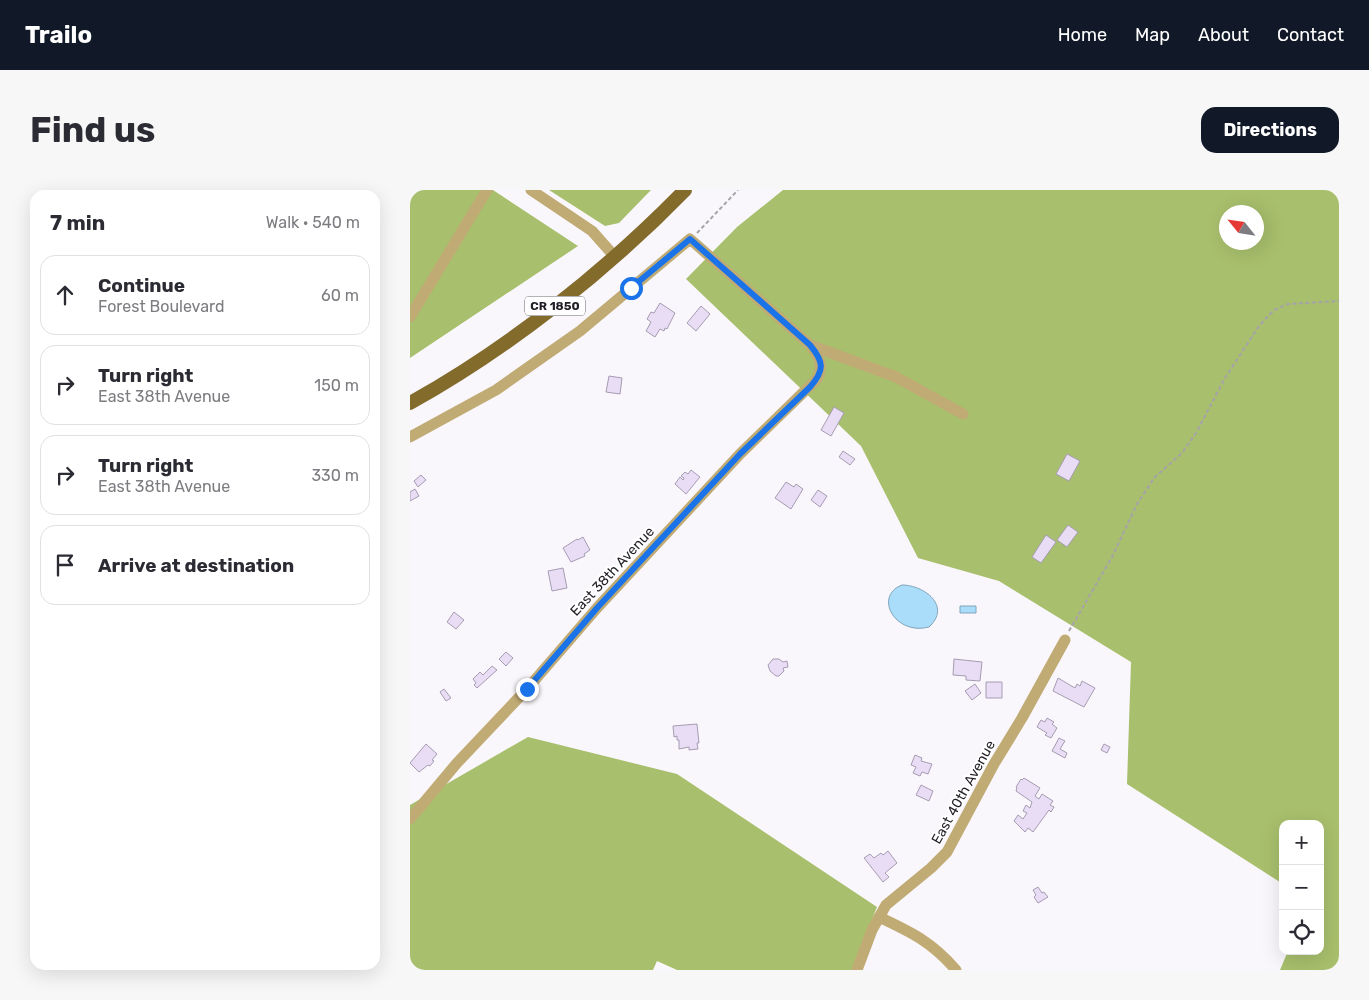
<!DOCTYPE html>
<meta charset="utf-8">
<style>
:root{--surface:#fff;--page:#f7f7f7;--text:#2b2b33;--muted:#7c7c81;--line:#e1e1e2;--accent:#111827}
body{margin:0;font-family:Rubik,sans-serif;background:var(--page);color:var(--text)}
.controls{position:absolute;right:15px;bottom:15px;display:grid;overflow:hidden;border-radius:10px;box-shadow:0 5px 20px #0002}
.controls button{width:45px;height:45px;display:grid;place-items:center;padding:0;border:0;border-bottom:1px solid var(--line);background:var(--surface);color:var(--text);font:25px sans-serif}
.compass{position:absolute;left:809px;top:15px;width:45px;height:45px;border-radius:50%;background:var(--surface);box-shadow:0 5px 20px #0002;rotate:300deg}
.stop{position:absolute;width:15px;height:15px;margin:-11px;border:4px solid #1a73e8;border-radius:50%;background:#fff}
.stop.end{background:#1a73e8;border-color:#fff;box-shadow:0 1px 5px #0008}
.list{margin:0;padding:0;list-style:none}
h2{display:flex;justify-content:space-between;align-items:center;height:65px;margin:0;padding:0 20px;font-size:21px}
h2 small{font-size:16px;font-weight:400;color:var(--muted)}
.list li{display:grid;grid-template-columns:32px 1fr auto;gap:15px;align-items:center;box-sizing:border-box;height:80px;margin:0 10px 10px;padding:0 10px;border:1px solid var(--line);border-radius:15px}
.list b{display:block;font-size:19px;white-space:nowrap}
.list p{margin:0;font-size:16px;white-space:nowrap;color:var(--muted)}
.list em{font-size:16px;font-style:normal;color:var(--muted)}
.icon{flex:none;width:28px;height:28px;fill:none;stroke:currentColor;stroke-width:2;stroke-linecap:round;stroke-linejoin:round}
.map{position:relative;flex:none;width:929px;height:780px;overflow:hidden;border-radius:15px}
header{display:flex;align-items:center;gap:30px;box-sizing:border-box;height:70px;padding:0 25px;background:var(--accent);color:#fff}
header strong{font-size:24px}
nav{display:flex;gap:28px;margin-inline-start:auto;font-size:18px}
.intro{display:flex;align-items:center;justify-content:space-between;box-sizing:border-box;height:120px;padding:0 30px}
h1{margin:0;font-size:35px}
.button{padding:12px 22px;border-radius:15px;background:var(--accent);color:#fff;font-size:18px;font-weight:700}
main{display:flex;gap:30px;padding:0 30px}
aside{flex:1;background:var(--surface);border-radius:15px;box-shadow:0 5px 20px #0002}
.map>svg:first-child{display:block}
.forest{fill:#a8bf6d;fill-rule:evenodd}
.water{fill:#a9ddf9;stroke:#81a4ba}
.building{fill:#e8ddf5;stroke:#a69cb2}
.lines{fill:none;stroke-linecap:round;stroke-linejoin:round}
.path{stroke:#a6a3a9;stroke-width:2;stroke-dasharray:4 2.5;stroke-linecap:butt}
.minor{stroke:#c1ab74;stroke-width:11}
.major{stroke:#836b2c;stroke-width:14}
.route{stroke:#1a73e8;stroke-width:6}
.labels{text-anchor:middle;stroke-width:4;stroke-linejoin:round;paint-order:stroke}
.shield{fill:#fff;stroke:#656268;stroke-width:1}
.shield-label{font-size:12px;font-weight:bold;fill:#231f27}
.street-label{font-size:14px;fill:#231f27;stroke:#fff}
</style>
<header>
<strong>Trailo</strong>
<nav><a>Home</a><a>Map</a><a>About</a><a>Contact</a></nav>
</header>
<div class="intro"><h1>Find us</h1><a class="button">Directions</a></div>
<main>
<aside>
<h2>7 min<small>Walk · 540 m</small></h2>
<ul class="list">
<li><svg class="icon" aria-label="ahead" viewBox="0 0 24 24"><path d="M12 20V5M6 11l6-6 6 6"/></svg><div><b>Continue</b><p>Forest Boulevard</p></div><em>60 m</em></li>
<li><svg class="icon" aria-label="right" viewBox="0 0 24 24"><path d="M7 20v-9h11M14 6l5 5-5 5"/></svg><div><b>Turn right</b><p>East 38th Avenue</p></div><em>150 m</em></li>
<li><svg class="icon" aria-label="right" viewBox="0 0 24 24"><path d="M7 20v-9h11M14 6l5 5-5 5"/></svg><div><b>Turn right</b><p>East 38th Avenue</p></div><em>330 m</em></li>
<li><svg class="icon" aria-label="arrive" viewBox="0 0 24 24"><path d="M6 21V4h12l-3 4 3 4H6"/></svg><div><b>Arrive at destination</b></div></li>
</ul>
</aside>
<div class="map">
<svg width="929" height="780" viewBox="0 0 929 780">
<rect width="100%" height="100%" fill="#faf7fc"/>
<path class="forest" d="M0,0H83L168,56L0,168Z
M139,0H241L209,33L195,36Z
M373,0H929V780H870L878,761H910V634H873V694L717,594L721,472L589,391L508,368L451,256L276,89L327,37ZM816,22H846V52H816Z
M118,547L267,584L467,717L442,780H267L247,771L243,780H0V615Z"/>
<path class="water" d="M492,395C514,395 542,416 519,437C485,446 463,406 492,395Z
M550,416H566V423H550Z"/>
<path class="building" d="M250,113L265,123L257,139L255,138L254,141L250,139L245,147L236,141L241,132L237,129L241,122L244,123Z
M291,116L300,124L286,141L277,133Z
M199,186L212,188L210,204L196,202Z
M424,217L434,223L421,246L411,240Z
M433,261L445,269L440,275L429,267Z
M657,264L670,271L659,291L646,284Z
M281,280L290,287L276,304L265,294L270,287L273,290L274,288L271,286L275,282L278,284Z
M11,285L16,290L8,297L4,291Z
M376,292L384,297L386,294L393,299L381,319L365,308Z
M5,299L9,306L0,311V302Z
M408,300L417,306L410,317L401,310Z
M658,335L668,342L657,357L647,350Z
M636,345L646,352L631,373L622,367Z
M173,347L180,360L174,364L175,366L161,372L153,358L167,349L168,350Z
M153,378L157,398L142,401L138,381Z
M44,422L54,430L46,439L37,432Z
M96,462L103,468L96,476L89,469Z
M363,469H369L373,472L377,471L378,477L373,478L374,481L369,486H366L360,481L358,475Z
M544,469L572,472L570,491L556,490V486L543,485Z
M82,476L87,480L67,498L64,495L66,493L63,489L70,482L73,485Z
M648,488L665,498L667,494L670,496L672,491L685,498L674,517L643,501Z
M576,492H592V508H576Z
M565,494L571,503L562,510L555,501Z
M34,499L41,508L36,511L30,502Z
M637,528L644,532L642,534L647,538L641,548L635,545L637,543L627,537L631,530L635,532Z
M287,534L289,553H287L288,559L279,560V557L269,559V550H267V546L264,547L263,536Z
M649,548L655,551L650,559L657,563L655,568L642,561Z
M16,554L27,564L22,570L24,571L20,576L18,575L9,582L0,573Z
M694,554L700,557L697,563L691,560Z
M505,565L512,568L511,571L522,574L518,584L512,582L510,586L503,583L506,577L501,575Z
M614,588L630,598L625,606L629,609L632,604L643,611L640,615L644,617L641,622L639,620L623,642L618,638L615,642L604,631L608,625L613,629L617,623L613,621L616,615L620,618L622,612L606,601L607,598L606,597L611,589L612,590Z
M511,595L523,601L519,611L506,605Z
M478,661L487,673L475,683L479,687L473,692L454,668L460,664L464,668L471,663L473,665Z
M628,697L632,703L634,702L638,707L628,713L624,707L626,705L623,700Z"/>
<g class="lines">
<path class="path" d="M287,43L328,0
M659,441L702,367L727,314L744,288L772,263L786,243L815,188L849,136L864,120L878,114L929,111"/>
<path class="minor" d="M121,0L182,41L205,67
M0,127L77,0
M400,155L486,187L553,224
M0,247L86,200L170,141L280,49L400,155C409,167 414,175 407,189L330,264L187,418L117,499L47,573L0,629
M469,727C501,742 522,752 546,780
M447,780L462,740L476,715L521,678L537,662L584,574L612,528L655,450"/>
<path class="major" d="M0,213C99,158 196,81 275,0"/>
</g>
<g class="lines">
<path class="route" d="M117,499L187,418L330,264L400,197C415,180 414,172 400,155L280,49L221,98"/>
</g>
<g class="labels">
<rect class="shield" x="115" y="106.5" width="60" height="19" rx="4"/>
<g class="shield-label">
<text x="145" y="120">CR 1850</text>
</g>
<g class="street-label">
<text transform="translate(202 381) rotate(-47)" y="5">East 38th Avenue</text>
<text transform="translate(553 602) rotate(-61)" y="5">East 40th Avenue</text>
</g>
</g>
</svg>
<div class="controls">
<button>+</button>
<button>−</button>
<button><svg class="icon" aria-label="locate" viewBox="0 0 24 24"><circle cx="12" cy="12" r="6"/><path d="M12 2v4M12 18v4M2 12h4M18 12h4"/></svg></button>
</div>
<svg class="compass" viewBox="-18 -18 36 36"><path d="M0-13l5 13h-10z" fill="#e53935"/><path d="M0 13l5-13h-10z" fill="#7c7c81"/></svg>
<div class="stop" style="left:221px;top:98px"></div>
<div class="stop end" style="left:117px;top:499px"></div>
</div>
</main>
